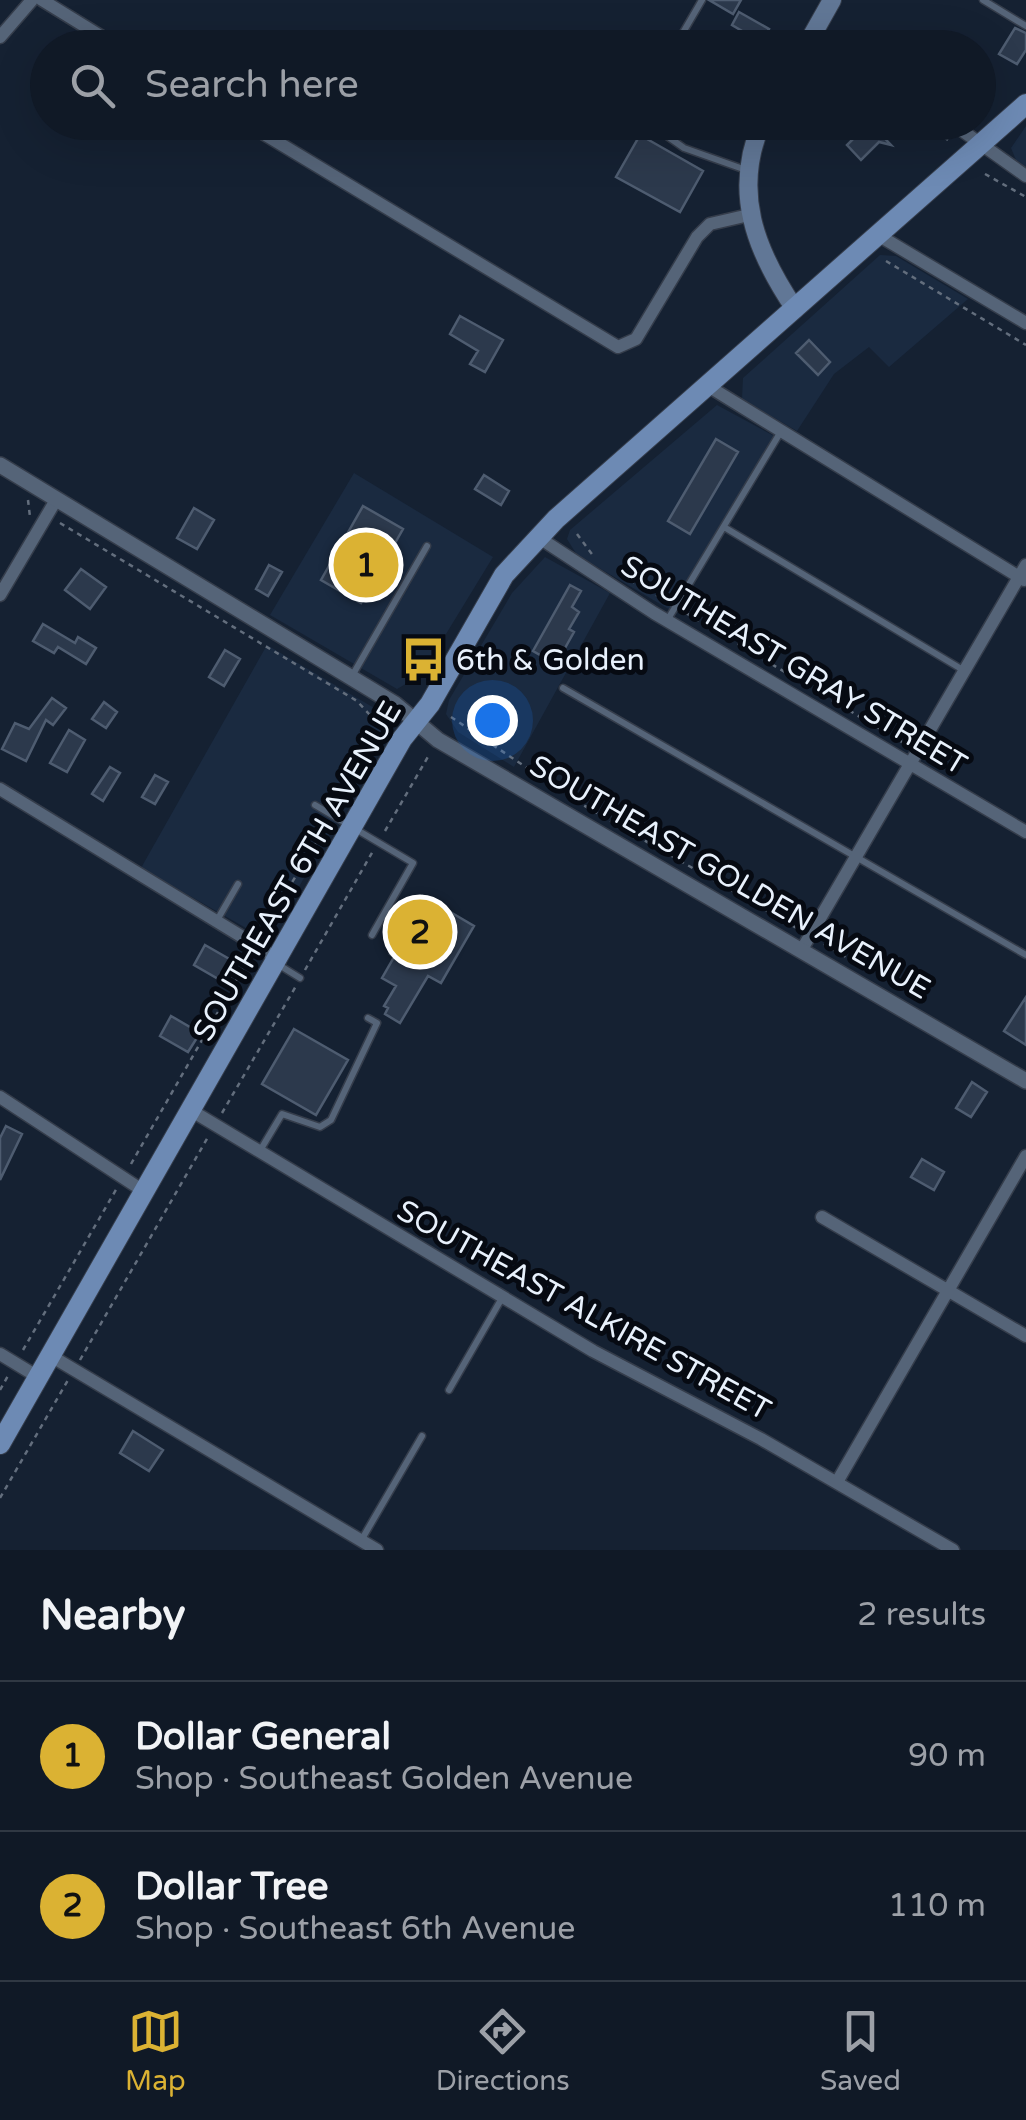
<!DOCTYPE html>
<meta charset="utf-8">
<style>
:root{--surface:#101926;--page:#1e2632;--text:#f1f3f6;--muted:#9ca0a7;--line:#303843;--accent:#dbb233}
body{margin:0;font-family:"Varela Round",sans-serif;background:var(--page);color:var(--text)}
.you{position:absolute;left:492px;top:720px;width:35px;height:35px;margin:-25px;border:8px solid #fff;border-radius:50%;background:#1a73e8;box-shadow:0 0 0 15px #1a73e833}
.badge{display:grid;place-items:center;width:65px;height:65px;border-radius:50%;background:var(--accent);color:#111;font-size:32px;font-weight:700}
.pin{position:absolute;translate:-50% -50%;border:5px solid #fff;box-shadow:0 2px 10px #0006}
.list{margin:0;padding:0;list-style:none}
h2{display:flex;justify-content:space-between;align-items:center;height:130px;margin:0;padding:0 40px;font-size:42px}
h2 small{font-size:32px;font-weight:400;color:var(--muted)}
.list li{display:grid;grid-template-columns:65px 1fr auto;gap:30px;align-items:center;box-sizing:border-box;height:150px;padding:0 40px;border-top:2px solid var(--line)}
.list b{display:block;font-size:38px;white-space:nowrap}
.list p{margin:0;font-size:32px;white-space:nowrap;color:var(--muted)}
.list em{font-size:32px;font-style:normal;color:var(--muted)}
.icon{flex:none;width:55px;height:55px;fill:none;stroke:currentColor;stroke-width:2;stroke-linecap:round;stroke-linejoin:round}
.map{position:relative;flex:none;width:1026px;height:1550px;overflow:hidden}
.search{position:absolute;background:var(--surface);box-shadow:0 10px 40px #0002;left:30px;right:30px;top:30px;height:110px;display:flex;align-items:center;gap:25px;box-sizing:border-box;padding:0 35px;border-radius:55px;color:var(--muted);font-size:38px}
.sheet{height:430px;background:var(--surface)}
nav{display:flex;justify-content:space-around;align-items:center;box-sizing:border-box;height:140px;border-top:2px solid var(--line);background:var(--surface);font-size:28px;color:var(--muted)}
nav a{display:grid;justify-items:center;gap:5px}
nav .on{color:var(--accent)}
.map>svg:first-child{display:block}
.built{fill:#1a2a40}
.building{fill:#2c394c;stroke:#4e5c70;stroke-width:2.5}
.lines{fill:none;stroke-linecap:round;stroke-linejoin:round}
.service-casing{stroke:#353d4b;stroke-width:9}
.minor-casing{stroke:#353d4b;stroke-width:15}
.tertiary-casing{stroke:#353d4b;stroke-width:18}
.secondary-casing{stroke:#353d4b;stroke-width:20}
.primary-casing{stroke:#353d4b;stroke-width:22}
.path{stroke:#636e7d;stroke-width:2.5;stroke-dasharray:5 5;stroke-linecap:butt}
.service{stroke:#556478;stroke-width:6}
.minor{stroke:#556478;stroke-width:12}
.tertiary{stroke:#556478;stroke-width:15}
.secondary{stroke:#617796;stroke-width:18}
.primary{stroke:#6d8ab4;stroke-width:20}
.labels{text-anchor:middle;stroke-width:10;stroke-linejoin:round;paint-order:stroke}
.poi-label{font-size:30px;fill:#e8f1fc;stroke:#060a12;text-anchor:start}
.street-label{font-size:30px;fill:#e8f1fc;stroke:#060a12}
</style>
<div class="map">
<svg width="1026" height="1550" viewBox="0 0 1026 1550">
<rect width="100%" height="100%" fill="#152132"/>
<path class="built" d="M1026,126V167L1016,160L1011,148Z
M880,255L896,256L968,299L889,367L869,347L834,374L797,431L742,399L743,378Z
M717,405L774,436L672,611L577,555L567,539L570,530Z
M354,473L493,557L421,675L397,689L270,615Z
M545,557L610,593L514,767L458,732L446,714L449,700L512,593Z
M267,645L381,712L387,720L383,741L274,930L258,935L141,868Z"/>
<path class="building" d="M709,0H741L733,14Z
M739,12L769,29L761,42L732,25Z
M1015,28L1026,33V50L1017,64L999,54Z
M845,122H869L891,145L879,142L861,160L847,145L861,131Z
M640,135L703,171L680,212L616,177Z
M460,316L503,340L485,372L470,364L478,351L450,334Z
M809,340L830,362L818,375L796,353Z
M716,439L738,452L690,534L668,521Z
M484,475L509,491L501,505L475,489Z
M363,506L403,529L361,603L321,580Z
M194,508L214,520L197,549L177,538Z
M269,565L282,572L268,596L256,589Z
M81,569L106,587L90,609L65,590Z
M570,585L581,591L572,607L579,612L569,629L574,632L556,664L533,651Z
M43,624L75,643L78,637L96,648L86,664L58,647L54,653L33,641Z
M225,650L240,659L224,686L209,677Z
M52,698L66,708L53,725L46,720L26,761L2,749L15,723L29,729Z
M104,702L117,712L106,728L92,719Z
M69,730L85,740L67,772L50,763Z
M110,767L120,773L103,801L92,794Z
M155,775L168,782L155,804L142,797Z
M423,896L474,926L441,983L428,976L400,1023L385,1014L388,1008L384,1006L396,986L382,978L394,957L390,954Z
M205,945L238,964L227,984L194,965Z
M1026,997V1045L1004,1031Z
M171,1016L200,1033L188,1052L160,1036Z
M294,1029L348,1060L316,1115L262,1084Z
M972,1082L987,1092L971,1117L956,1108Z
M6,1126L22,1134L0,1180V1138Z
M922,1159L944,1172L934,1190L911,1177Z
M133,1431L163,1450L149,1471L120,1453Z"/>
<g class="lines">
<defs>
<path id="service" d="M983,0L1026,26
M674,48L702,0
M647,122L684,148L746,170
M724,527L963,670
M668,619L780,433
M352,676L427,546
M563,688L1026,955
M315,805L413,863L372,935
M216,922L238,884
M279,965L300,978
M261,1149L282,1114L320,1127L331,1120L377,1023L368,1018
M449,1390L502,1298
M362,1539L422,1436"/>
<path id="minor" d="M42,0L120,48
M812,36L831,48
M0,37L32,0
M244,122L618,347L636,339L697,237L710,224L749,215
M950,122L1026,176
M878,235L1026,323
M708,386L1024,580
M538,537L654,613L1026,832
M0,595L56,500
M0,789L280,960
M801,951L1026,565
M0,1097L145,1192
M192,1111L593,1351L761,1439L953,1550
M822,1217L1026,1336
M0,1354L38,1377
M51,1356L377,1550
M837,1482L1026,1156"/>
<path id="tertiary" d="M0,465L395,704L438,740L1026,1081"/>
<path id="secondary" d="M805,48L832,0
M762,122C732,191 755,250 795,309"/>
<path id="primary" d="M0,1444L402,739L430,704L504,575L556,519L1026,104"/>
</defs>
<use href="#service" class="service-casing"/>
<use href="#minor" class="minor-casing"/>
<use href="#tertiary" class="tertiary-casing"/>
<use href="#secondary" class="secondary-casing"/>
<use href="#primary" class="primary-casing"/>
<path class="path" d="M920,122L948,140
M985,174L1026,197
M886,261L1026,345
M28,500L30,517
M60,523L357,701L382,728L338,805
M577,534L594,557
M630,580L667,601
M686,613L907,745
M451,717L578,802L800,930
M385,831L429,755
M261,933L327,825
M824,944L873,973
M305,970L373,851
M222,1113L296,986
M131,1164L249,958
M23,1350L117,1188
M80,1360L208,1137
M0,1390L9,1374
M0,1498L68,1380"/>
<use href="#service" class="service"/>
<use href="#minor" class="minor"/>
<use href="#tertiary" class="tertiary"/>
<use href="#secondary" class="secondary"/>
<use href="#primary" class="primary"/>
</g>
<defs>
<symbol id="bus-bare" viewBox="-9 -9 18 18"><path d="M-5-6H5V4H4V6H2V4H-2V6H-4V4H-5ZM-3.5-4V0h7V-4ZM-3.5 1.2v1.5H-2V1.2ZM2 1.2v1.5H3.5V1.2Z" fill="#dbb233" stroke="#060a12" stroke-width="2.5" paint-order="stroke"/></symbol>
</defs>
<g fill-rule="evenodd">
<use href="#bus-bare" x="392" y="628" width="63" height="63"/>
</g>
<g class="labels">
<g class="poi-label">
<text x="456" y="670">6th &amp; Golden</text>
</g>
<g class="street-label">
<text transform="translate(794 665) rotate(31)" y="10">SOUTHEAST GRAY STREET</text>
<text transform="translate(297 871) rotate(-60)" y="10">SOUTHEAST 6TH AVENUE</text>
<text transform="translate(730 877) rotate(30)" y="10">SOUTHEAST GOLDEN AVENUE</text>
<text transform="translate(584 1310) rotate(29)" y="10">SOUTHEAST ALKIRE STREET</text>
</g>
</g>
</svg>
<div class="you"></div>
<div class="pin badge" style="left:366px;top:565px">1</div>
<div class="pin badge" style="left:420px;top:932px">2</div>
<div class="search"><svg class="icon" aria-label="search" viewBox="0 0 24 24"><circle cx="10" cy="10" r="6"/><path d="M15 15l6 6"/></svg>Search here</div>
</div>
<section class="sheet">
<h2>Nearby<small>2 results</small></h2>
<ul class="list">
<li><span class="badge">1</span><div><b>Dollar General</b><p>Shop · Southeast Golden Avenue</p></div><em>90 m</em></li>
<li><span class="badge">2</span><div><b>Dollar Tree</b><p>Shop · Southeast 6th Avenue</p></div><em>110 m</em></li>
</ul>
</section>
<nav>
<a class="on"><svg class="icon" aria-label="map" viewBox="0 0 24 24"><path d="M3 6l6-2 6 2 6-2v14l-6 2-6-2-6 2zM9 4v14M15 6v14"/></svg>Map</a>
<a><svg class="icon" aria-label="directions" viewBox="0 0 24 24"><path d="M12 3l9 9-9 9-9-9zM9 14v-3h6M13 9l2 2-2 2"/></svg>Directions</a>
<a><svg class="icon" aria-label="saved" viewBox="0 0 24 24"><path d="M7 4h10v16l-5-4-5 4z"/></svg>Saved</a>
</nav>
